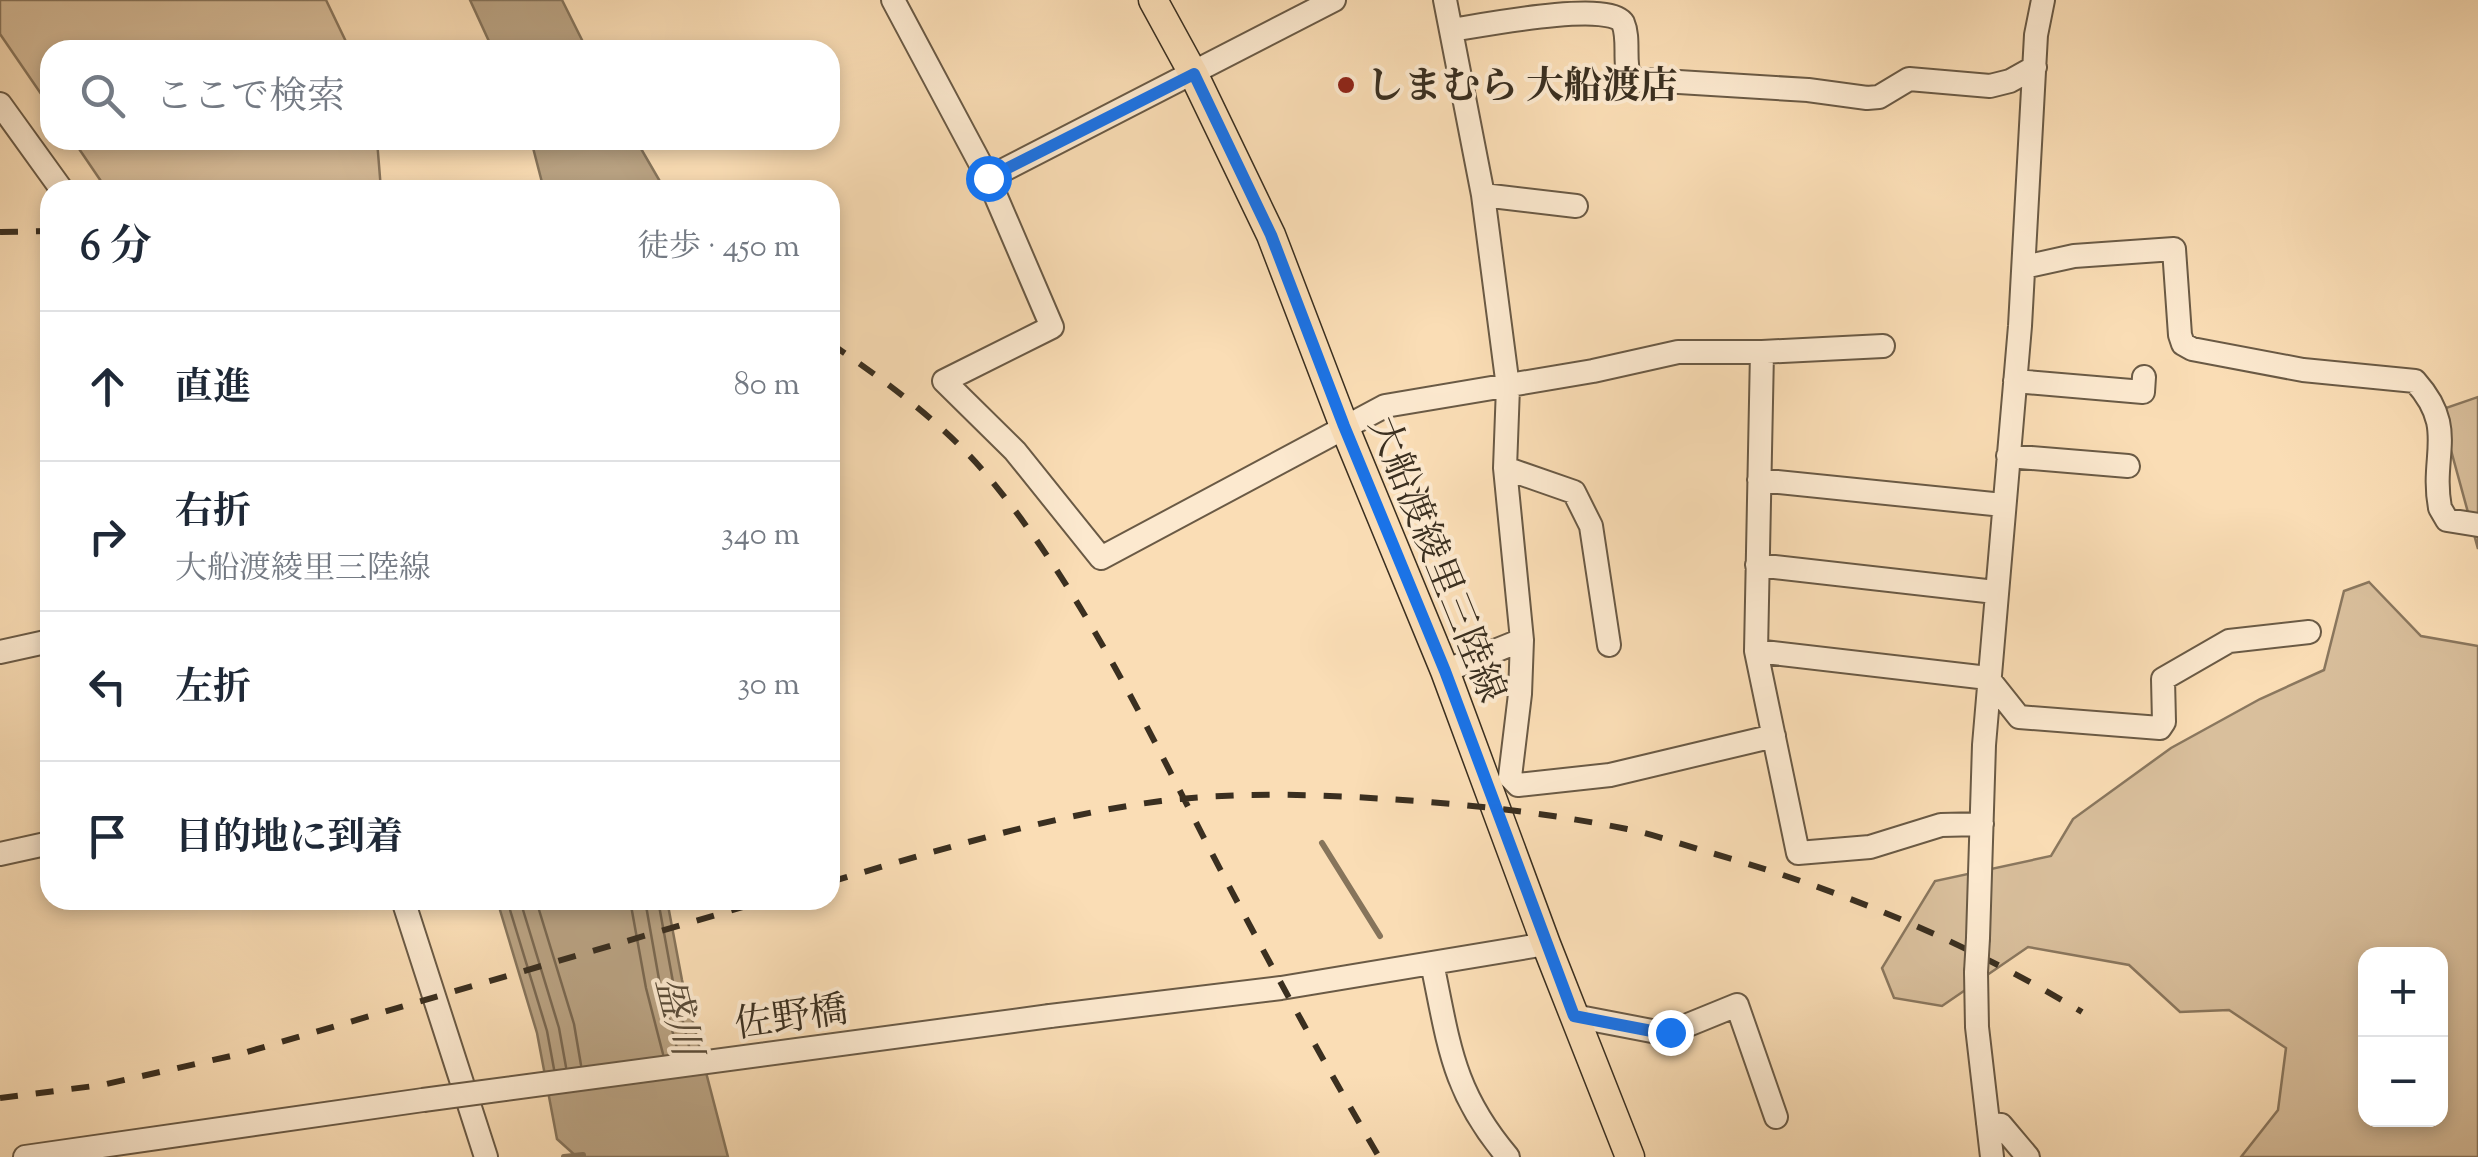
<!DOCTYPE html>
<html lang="ja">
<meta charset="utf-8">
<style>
:root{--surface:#fff;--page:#f2f2f3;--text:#1f2937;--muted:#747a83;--line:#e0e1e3}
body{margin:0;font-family:"Sorts Mill Goudy","Noto Serif JP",serif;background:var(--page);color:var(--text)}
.controls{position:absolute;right:30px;bottom:30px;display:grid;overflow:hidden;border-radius:20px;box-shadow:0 5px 15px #0003}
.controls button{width:90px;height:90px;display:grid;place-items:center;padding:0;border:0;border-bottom:2px solid var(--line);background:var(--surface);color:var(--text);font:50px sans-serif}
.stop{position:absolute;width:30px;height:30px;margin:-22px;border:8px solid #1a73e8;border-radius:50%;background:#fff}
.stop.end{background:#1a73e8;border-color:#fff;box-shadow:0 2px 10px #0008}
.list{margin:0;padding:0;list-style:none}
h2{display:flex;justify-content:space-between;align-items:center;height:130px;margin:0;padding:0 40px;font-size:42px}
h2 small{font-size:32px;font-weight:400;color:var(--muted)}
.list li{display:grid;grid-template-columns:65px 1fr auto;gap:30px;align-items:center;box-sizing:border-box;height:150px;padding:0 40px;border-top:2px solid var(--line)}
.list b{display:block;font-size:38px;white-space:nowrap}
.list p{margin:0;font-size:32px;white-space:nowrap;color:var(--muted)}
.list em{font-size:32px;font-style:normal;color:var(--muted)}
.icon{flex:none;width:55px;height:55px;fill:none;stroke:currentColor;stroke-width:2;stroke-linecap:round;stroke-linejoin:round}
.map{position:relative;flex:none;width:2478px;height:1157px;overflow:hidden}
.search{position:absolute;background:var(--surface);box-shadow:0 5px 15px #0003;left:40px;top:40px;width:800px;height:110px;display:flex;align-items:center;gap:25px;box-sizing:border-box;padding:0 35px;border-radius:30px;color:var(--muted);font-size:38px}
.panel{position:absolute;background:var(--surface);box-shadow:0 5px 15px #0003;left:40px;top:180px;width:800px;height:730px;border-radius:30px}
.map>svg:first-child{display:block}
.green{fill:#d9bf9c;stroke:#8a775e;stroke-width:2.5;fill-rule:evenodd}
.water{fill:#b9a282;stroke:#86745b;stroke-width:2.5}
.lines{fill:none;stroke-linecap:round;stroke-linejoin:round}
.shore{stroke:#7a6851;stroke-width:2.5}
.stream{stroke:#86745b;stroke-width:6}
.minor-casing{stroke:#6a5a45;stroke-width:26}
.major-casing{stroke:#3a2f20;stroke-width:31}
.minor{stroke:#fce9cf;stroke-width:22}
.major{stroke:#faddb5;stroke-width:28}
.rail{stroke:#3a2f20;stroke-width:6;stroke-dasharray:18 18;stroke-linecap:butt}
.minor-bridge-casing{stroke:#6a5a45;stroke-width:26;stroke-linecap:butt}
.minor-bridge{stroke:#fce9cf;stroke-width:22}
.route{stroke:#1a73e8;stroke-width:12}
.poi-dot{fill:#8f2418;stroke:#fce9cf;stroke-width:4}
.labels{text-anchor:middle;stroke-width:8;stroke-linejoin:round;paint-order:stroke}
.poi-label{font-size:38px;font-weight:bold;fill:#3a2f20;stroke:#fce9cf;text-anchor:start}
.street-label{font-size:38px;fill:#3a2f20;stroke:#fce9cf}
.water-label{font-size:40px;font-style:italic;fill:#5a4c38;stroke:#fce9cf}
</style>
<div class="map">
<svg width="2478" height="1157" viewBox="0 0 2478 1157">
<rect width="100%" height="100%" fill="#faddb5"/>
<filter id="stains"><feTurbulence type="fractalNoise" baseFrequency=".002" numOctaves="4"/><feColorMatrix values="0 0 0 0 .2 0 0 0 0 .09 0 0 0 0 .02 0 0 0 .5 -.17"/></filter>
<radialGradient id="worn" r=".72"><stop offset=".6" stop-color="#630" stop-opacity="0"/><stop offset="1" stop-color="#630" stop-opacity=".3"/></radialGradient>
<path class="green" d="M0,0H326L350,50H50V107L0,34Z
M73,140H377L381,190H107Z
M2478,397V549L2440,410Z
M2369,582L2421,636L2478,646V1157H2241L2278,1110L2286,1048L2229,1010L2180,1012L2129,965L2028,947L1942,1006L1894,998L1882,968L1935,881L2051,856L2073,819L2171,748L2260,699L2324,670L2344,591ZM2366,954H2440V1120H2366Z"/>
<path class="water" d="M470,0H562L587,50H493Z
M531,140H636L665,190H544Z
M497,900H667L682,980L728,1157H577L557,1139L537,1033Z"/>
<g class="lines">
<path class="shore" d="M507,900L547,1031L554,1069
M520,900L559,1028L566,1067
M536,900L574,1024L581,1065
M630,900L646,988L663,1054
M645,900L660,985L678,1052
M658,900L673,982L690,1050"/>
<path class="stream" d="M1322,843L1380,936
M564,1157L583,1155"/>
<defs>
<path id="minor" d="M893,0L988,178L1052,327L944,381L1015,451L1101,558L1385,406L1593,371L1678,352H1762L1756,651L1798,853L1870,847L1941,825L1982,824
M1452,30C1478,26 1610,0 1623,23C1630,39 1623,62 1630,79L1808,90L1867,98L1879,97L1909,79L1990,86L2010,81L2035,67
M0,104L62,190
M988,178L1334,0
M1483,195L1576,206
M2024,267L2074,256L2174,249L2180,335L2183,344L2192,349L2303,370L2415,381C2458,429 2430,454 2440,508L2447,520L2478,525
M1762,352L1883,346
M2015,381L2143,392L2144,377
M2008,456L2128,466
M1505,468L1574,492L1591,526L1609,645
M1759,480L2003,505
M1757,565L1995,592
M1522,640L1520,694L1510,777L1518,785L1610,775L1774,736
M1756,651L1988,678L2019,717L2160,728L2164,722L2163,679L2229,641L2309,632
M0,652L50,641
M1445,671L1522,640L1505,468L1508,387L1483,195L1445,0
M0,854L50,843
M403,900L486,1157
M1978,938L1984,745L2020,326L2036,35L2043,0
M1432,963C1449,1044 1452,1091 1508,1157
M1976,972L1977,1027L1992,1157
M1050,1016L1281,988L1546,944
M1574,1016L1657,1032L1683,1027L1737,1005L1776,1117
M1988,1124L2001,1125L2028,1157
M25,1157L423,1100"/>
<path id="major" d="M1153,0L1194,75L1271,235L1344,426L1445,671L1546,944L1630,1157"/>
</defs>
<use href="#minor" class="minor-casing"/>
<use href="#major" class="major-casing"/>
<use href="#minor" class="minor"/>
<use href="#major" class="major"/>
<path class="rail" d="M0,232L50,231
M830,343C888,383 946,425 991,480C1081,590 1143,719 1207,844C1262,950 1319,1054 1379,1157
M830,882C939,850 1048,816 1161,801C1235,792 1313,794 1387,799C1468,804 1548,813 1627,829C1657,835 1686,846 1715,854C1847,892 1964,941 2082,1012
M0,1098L102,1085L240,1054L767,900"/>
<defs>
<path id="minor-bridge" d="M1976,972L1978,938
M423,1100L1050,1016"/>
</defs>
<use href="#minor-bridge" class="minor-bridge-casing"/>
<use href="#minor-bridge" class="minor-bridge"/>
</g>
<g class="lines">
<path class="route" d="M988,178L1194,74L1271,235L1344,426L1445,671L1574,1016L1657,1032H1670"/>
</g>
<circle class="poi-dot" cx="1346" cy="85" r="10"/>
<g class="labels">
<g class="poi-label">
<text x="1366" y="98">しまむら 大船渡店</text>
</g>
<g class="street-label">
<text transform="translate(1438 559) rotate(68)" y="13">大船渡綾里三陸線</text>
<text transform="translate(791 1016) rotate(-8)" y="13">佐野橋</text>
</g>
<g class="water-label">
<text transform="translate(680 1016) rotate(76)" y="14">盛川</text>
</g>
</g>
<rect width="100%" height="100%" filter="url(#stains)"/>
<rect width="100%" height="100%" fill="url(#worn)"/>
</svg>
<div class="controls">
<button>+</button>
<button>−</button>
</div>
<div class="stop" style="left:988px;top:178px"></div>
<div class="stop end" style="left:1670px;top:1032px"></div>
<div class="search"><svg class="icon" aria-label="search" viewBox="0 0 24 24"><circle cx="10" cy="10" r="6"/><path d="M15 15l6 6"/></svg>ここで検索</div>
<section class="panel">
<h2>6 分<small>徒歩 · 450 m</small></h2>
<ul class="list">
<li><svg class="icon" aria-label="ahead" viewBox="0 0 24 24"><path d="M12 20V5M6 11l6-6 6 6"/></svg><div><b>直進</b></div><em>80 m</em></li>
<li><svg class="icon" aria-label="right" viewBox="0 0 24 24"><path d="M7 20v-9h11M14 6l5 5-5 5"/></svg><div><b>右折</b><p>大船渡綾里三陸線</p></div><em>340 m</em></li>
<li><svg class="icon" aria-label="left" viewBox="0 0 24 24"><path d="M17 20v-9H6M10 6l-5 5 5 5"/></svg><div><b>左折</b></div><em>30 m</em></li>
<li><svg class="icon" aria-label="arrive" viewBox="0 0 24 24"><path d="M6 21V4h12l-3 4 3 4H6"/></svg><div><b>目的地に到着</b></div></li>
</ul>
</section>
</div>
